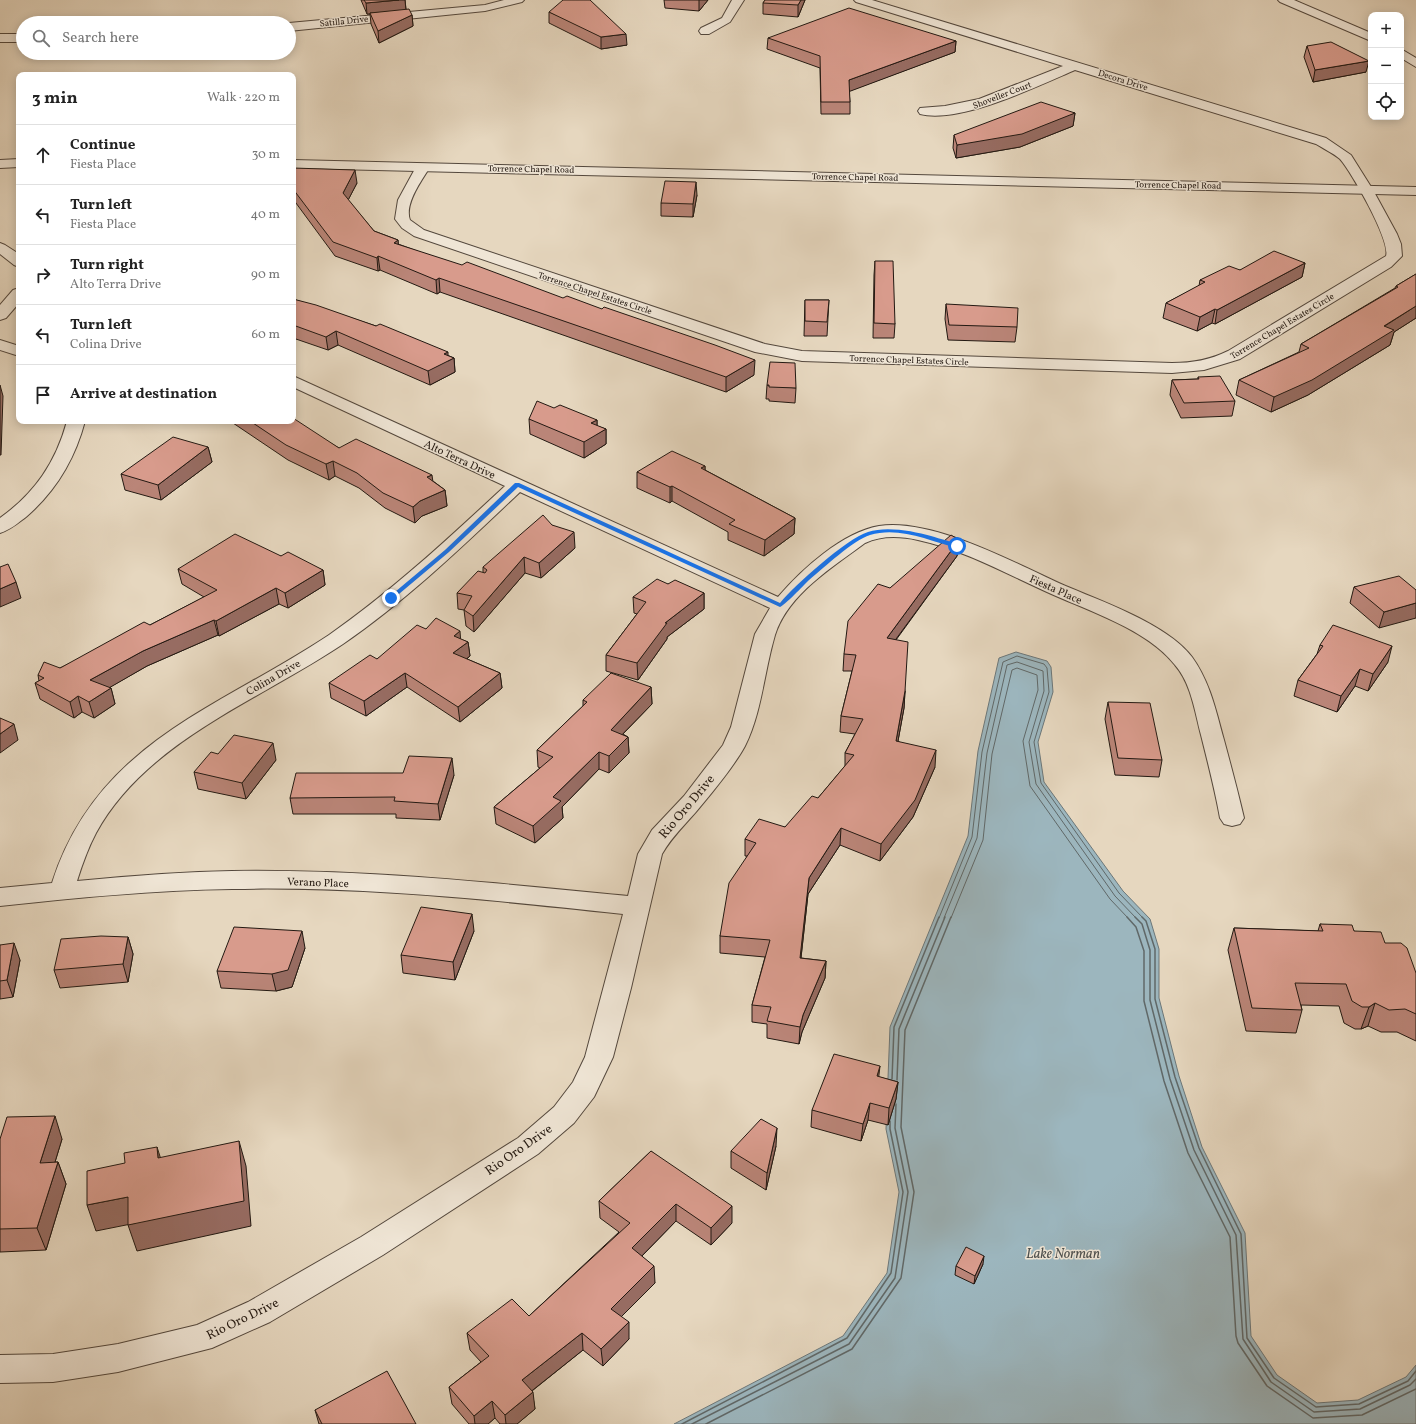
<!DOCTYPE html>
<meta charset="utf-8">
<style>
:root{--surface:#fff;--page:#f2f2f2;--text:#222;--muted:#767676;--line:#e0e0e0}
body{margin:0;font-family:Vollkorn,serif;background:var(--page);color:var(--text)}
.controls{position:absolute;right:12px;top:12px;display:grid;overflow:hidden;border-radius:8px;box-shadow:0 2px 10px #0003}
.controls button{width:36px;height:36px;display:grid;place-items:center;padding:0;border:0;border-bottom:1px solid var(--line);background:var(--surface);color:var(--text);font:20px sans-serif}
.stop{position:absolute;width:12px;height:12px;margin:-9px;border:3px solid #1a73e8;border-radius:50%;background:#fff}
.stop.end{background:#1a73e8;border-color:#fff;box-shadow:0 1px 4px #0008}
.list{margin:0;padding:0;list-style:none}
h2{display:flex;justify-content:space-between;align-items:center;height:52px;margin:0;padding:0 16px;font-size:17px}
h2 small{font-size:13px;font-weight:400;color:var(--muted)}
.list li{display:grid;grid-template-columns:26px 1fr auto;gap:12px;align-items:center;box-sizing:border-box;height:60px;padding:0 16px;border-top:1px solid var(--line)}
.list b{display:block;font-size:15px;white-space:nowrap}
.list p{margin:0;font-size:13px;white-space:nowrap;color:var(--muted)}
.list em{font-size:13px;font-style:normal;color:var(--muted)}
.icon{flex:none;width:22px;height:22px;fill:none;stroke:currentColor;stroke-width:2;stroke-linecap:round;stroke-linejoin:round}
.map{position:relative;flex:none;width:1416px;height:1424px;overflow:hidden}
.search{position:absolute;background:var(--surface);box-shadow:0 2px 10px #0003;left:16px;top:16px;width:280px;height:44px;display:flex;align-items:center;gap:10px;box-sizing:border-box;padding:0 14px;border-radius:22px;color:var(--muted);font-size:15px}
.panel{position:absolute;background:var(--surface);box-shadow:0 2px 10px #0003;left:16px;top:72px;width:280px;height:352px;border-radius:8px}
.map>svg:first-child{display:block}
.water{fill:#9cb6be;stroke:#6c7779}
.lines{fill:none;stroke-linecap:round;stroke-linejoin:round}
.shore-far1{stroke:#606868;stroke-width:1}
.shore{stroke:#606868;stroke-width:1.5}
.minor-casing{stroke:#54483d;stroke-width:2}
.tertiary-casing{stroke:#54483d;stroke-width:2}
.minor{fill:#efe5d5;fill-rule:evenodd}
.tertiary{fill:#efe5d5;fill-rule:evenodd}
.wall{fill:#ba8578;stroke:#231912}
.shaded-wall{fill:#976c62;stroke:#231912}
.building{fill:#d89b8c;stroke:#231912}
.route{fill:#1a73e8}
.labels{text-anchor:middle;stroke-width:3;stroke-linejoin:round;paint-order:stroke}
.far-street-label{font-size:9px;fill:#231912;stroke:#efe5d5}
.street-label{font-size:11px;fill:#231912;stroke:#efe5d5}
.near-street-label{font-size:13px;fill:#231912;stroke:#efe5d5}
.near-water-label{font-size:14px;font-style:italic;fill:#4d504e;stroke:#efe5d5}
</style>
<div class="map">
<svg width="1416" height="1424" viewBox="0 0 1416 1424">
<rect width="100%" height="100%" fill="#e6d7bf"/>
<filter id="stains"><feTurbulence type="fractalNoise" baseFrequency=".005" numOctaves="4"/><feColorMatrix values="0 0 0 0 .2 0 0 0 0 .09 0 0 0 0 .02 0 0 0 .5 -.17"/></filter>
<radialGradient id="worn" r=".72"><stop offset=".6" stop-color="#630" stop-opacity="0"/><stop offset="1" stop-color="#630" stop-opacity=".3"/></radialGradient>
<path class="water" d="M1016,652L1047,661L1051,667L1053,692L1038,742L1044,782L1123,891L1150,919L1159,949V998L1179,1076L1202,1147L1245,1233L1251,1336L1277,1375L1317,1403L1358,1400L1406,1377L1416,1365V1424H674L843,1336L887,1273L899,1192L886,1129L890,1027L968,836L978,751L999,658Z"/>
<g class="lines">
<path class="shore-far1" d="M939,918L972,837L982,752L1003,662L1017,656L1044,664L1047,668L1049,692L1034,742L1041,783L1119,893L1143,918
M944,918L977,838L987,753L1007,665L1017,662L1043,671L1044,691L1029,742L1036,784L1115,896L1136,918
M951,918L983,840L992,754L1012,670L1017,668L1037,675L1038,690L1023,741L1030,786L1110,899L1128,918"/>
<path class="shore" d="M1127,917L1136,927L1144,951V1001L1164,1081L1188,1153L1230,1237L1236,1336L1238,1343L1267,1386L1313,1418L1362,1415L1416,1389
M1135,917L1142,924L1150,950V1000L1170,1079L1194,1150L1236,1235L1243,1339L1271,1382L1314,1412L1360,1409L1410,1385L1416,1379
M1142,917L1146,921L1155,949V999L1175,1077L1199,1148L1241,1234L1247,1338L1274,1378L1316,1407L1359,1404L1408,1381L1416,1371
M892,1079L894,1027L939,917
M897,1080L899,1029L945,917
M682,1424L847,1338L891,1273L903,1192L890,1129V1121
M692,1424L849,1344L895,1278L908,1192L895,1128L896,1104
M706,1424L852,1349L901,1278L914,1192L901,1127L905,1030L951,917"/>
<defs>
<path id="minor" d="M504,0H524L522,2L485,11L289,31V23L485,5Z
M732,0H744L730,22L709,34H701L699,31L701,28L722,18Z
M854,0H872L1326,138L1351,155L1373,190L1397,234L1401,244L1402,256L1391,267L1240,359L1204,370L1172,373L802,361L755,352L414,236L402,228L395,219L398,200L416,167L418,164H428L430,167C422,180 404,204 410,220L424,230L765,344L802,351L1172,363C1192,363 1210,360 1228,351L1386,256C1391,241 1351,171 1340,159C1333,153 1324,149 1316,144L1075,70C1038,86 960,124 920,114L918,111L920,108L945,106L979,99L1063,66L856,2Z
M1278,0H1294L1371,33V41L1280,2Z
M0,34H23V42H0Z
M1401,49L1416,58V67L1401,58Z
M0,243L5,245L19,254V267L14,265L0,254Z
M19,288V303L6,318L0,320V305L13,290Z
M0,340L19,346V356L0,350Z
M293,376L778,597C802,569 843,532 879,526C932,518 1013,562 1061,584C1100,601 1166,623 1192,657C1210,682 1216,711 1224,740C1231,766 1238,792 1244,818L1240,824L1232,826L1224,824L1220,818C1215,790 1208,763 1201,735C1195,712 1191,683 1175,665C1147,629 1088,611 1047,592C1005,573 964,550 918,540C900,536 882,535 865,543C833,567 788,594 775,635C764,672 762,712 745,746C736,763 713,792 700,807C687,823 672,836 662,854L631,988L613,1057L594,1097L574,1123L538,1154L383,1255L270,1322L212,1348L118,1372L53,1382L0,1383V1355L53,1354L118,1344L197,1325L248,1302L361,1237L518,1138L554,1107L573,1082L585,1057L623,914C493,900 362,886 232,889C154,890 77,898 0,906V888L52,883C97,742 218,709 329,635C392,591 449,538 505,486L293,387ZM520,492L770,608L755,634L731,727L723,745L684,796L652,830L638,854L628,896C496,883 364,869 232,871C180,872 129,876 77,881C82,865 88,848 96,833C146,741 260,700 343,644C407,600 464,545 520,492Z
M67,421H85C75,459 56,491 26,517C18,523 10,530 0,533V518C35,493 56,462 67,421Z"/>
<path id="tertiary" d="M19,159V167L0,168V160Z
M293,160L1416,187V195L293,168Z"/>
</defs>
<use href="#minor" class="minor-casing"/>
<use href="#tertiary" class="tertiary-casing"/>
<use href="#minor" class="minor"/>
<use href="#tertiary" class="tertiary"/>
</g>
<path class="wall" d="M361,0H405L406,9L412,15L413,26L379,43L371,24L370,14H367Z
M664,0H708L699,11L665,8Z
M765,0H805L798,17L763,14V3Z
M549,12L627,45L601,49L549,23Z
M768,38L956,41L955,52L849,91L850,102V114H821L820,68L767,49Z
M1307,46L1366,72L1313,82L1304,57Z
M1075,113L1073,126L1020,147L956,158L953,148L954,135Z
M293,168L357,183L348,200L374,231L398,240V244L754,375L726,392L440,292L437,294L380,270L378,271L335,256L293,199Z
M697,195L693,217L661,216V203Z
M875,261L895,324L894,338H873L874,275Z
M1305,263L1302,277L1215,324L1212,323L1197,331L1163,318L1166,303L1199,286L1200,280L1240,270Z
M1416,274V318L1394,332L1390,345L1308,395L1271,412L1236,395L1239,380L1299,352L1301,344L1395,288L1396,286Z
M293,299L376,326L454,358L455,372L430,385L338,345L328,350L293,338Z
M805,300H829L827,336H804Z
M946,304L1017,327L1015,342L948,340L945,319Z
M1198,377L1235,401L1232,416L1181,418L1170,395L1172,380L1198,379Z
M767,385L796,388L795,403L769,401V399H766Z
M529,419L597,420V426L606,429V444L584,458L530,434Z
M232,421H293L339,448L433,481L445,490L447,506L422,516L415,523L385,508L359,488L335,476L329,480L288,460L233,423Z
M208,447L212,462L161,500L125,490L121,474Z
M705,466V470L795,518L794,534L764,556L728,540V532L672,501L670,503L637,488V472Z
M552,525L575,548L541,578L525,573L474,632L466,626L464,610L458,609L457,593L483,573V567Z
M959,540L957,556L896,640L905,691L904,708L898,741L935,767L913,817L880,861L840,845L808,894L801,958L826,961L825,978L802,1032L799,1044L767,1038V1024L752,1022V1005L765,957L720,953V936L747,856H745V839L785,827L818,798L845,766V753L855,734L840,732L841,716L852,671H843L844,654L890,588Z
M281,556L323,570L325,585L288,608L279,604L219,636L218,635L147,666L110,687L111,688L115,704L94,718L82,712L74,718L40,699L35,683L39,681L38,675L60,668L150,625L204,597L182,584L178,569Z
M668,584L704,593V609L667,637V639L638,680L606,671V655L637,614L634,613L633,597Z
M1354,587L1416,590L1379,628L1350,603Z
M426,629L460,639L468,642L470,656L467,659L500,673L502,688L460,722L407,687L366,716L331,698L329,683L377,659Z
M1320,645L1388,662L1368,691L1355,686L1337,712L1294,696L1298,680L1317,654Z
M651,687L652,704L623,734L628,737L629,753L609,773L599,769L562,807L563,818L535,843L496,824L494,807L540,768L538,767L537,750L583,706V700Z
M1108,702L1162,760L1159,777L1115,775L1105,719Z
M276,760L246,799L198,789L194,772Z
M454,775L440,820L396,818V814H293L290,798Z
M1320,924L1354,931L1385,943L1416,973V1041L1397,1032H1381L1368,1026L1361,1029H1355L1344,1023L1339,1006L1301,1005L1302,1010L1296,1033L1246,1031L1228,950L1234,928L1318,931Z
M474,931L455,980L403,973L401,955Z
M128,937L133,954L128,982L60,988L54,970Z
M0,945L20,960L13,997L0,999Z
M305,948L292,987L276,991L221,988L217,971Z
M879,1077L898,1082L896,1099L888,1125L868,1120L861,1141L811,1127L812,1110Z
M0,1139H62L55,1162H58L66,1184L46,1250L0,1252Z
M776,1146L766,1190L731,1168V1151Z
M651,1151L732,1223L711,1245L676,1221L642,1256L655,1283L621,1317L629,1339L603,1366L583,1350L532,1391L535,1409L517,1424H500L495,1418L488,1424H469L452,1404L449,1387L481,1362L470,1350L467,1333L529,1316L619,1232L600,1218L599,1201Z
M983,1264L974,1284L955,1275L956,1266Z
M315,1410L416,1424H319Z"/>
<path class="shaded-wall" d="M399,0H405L406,11L370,13V14H367L366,3Z
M699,0H708L699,11Z
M801,0H805L798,17V5Z
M412,15L413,26L379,43L378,31Z
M626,34L627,45L601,49V37Z
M956,41L955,52L848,92L849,80Z
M1369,61L1366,72L1313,82L1315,70Z
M1075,113L1073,126L1020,147L956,158L957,145Z
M355,170L357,183L345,206L343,193Z
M696,182L697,195L693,217V204Z
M398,240L399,253L394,243Z
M378,256L380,270L378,271L377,258Z
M1305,263L1302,277L1215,324L1217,310Z
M439,278L440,292L437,294L436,280Z
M1416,306V318L1394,332L1390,345L1308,395L1271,412L1274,397Z
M1215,309L1212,323L1197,331L1200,317Z
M336,331L338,345L328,350L326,337Z
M448,352V361L454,358L455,372L430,385L428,371L444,354Z
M755,360L754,375L726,392V377Z
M0,385L3,396L1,455H0Z
M597,420V434L606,429V444L584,458V442L591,423Z
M208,447L212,462L161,500L158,485Z
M333,461L335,476L329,480L326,464Z
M705,466V481L701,468Z
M432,475L434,490L427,477Z
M672,486V501L670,503V487Z
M445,490L447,506L422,516L415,523L413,507L420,501Z
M795,518L794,534L764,556L765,540Z
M574,532L575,548L541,578L539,563Z
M959,540L957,556L885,654L887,638Z
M524,557L525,573L474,632L473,616Z
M323,570L325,585L288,608L285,593Z
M16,582L21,598L0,607V589Z
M276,588L279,604L219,636L216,621Z
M704,593V609L667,637V639L638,680L637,663L665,623Z
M1416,603V618L1379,628L1384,612Z
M214,620L218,635L147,666L95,696L90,680L143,651Z
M460,631L461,645L454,636Z
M468,642L470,656L455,668L453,653Z
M1392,646L1388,662L1368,691L1373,674Z
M1360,669L1355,686L1337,712L1341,696Z
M405,673L407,687L366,716L364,701Z
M500,673L502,688L460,722L458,707Z
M651,687L652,704L611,746V730Z
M111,688L115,704L94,718L89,702Z
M905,691L904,708L895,757L896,741Z
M78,696L82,712L74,718L70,702Z
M14,724L18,740L0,753V734Z
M628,737L629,753L609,773V756Z
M273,743L276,760L246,799L242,783Z
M936,750L935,767L913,817L880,861L881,844Z
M599,752V769L562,807L563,818L535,843L533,826L553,797Z
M452,758L454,775L440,820L438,804Z
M841,828L840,845L808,894L799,975L800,958L809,878Z
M472,914L474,931L455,980L453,962Z
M302,931L305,948L292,987L276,991L272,974Z
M128,937L133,954L128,982L123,964Z
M14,943L20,960L13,997L7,980Z
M826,961L825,978L802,1032L799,1044L800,1027L803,1015Z
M1375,1003L1368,1026L1361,1029L1369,1007Z
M880,1066L878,1083L877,1076Z
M898,1082L896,1099L888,1125L889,1108Z
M870,1103L868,1120L861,1141L863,1124Z
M55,1116L62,1139L48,1185L40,1163Z
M777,1128L776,1146L766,1190L767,1173Z
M239,1141L246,1166L251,1226L137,1251L128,1225Z
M157,1147L165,1172L158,1158Z
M58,1162L66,1184L46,1250L37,1228Z
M128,1197L136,1223L96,1231L87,1205Z
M676,1204V1221L633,1265L632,1248Z
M732,1206V1223L711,1245V1228Z
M984,1256L983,1264L974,1284L975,1276Z
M654,1266L655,1283L612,1326L611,1309Z
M629,1322V1339L603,1366L601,1349Z
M582,1333L583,1350L524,1397L522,1380Z
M533,1392L535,1409L517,1424H506L505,1415Z
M492,1401L495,1418L488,1424H475L474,1416Z"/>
<path class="building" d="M364,0H399L366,3Z
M563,0H590L626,34L601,37L549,12Z
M765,0H801L798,5L763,3Z
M849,8L956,41L849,80L850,102H821L820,56L768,38Z
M409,9L412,15L378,31L370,13Z
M1331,42L1369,61L1315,70L1307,46Z
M1041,102L1075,113L1022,134L957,145L954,135Z
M293,168L355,170L343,193L374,231L398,240L394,243L462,265L467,262L563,298L567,296L602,309L604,307L715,345L755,360L726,377L439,278L436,280L378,256L377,258L333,242L293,189Z
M665,181L696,182L693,204L661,203Z
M1274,251L1305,263L1217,310L1215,309L1200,317L1166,303L1205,282L1200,280L1229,266L1240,270Z
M875,261H893L895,324L874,323Z
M1416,274V306L1384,326L1394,330L1312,380L1274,397L1239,380L1309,348L1301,344L1398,287L1396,286Z
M293,299L316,305L376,326L380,324L448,352L444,354L454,358L428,371L336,331L326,337L293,325Z
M805,300H829L827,322L805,321Z
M946,304L1018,308L1017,327L949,325Z
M770,362L795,363L796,388L769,387V385H767Z
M1220,376L1235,401L1184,403L1172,380L1199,379L1198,377Z
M537,401L554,408L560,405L597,420L591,423L606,429L584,442L529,419Z
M293,418L339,448L356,439L432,475L427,477L445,490L420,501L413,507L383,493L357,473L333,461L326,464L286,445L250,421H293Z
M173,437L208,447L158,485L121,474Z
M672,451L705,466L701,468L795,518L765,540L729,524L735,520L672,486L670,487L637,472Z
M543,515L552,525L574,532L539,563L524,557L473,616L464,610L472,596L457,593L478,571L485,573L487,570L483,567Z
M235,534L281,556L288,552L323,570L285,593L276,588L216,621L214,620L143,651L90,680L111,688L89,702L78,696L70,702L35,683L44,678L38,675L44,662L60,668L62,667L144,622L150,625L217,590L178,569Z
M951,535L959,540L887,638L908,642L905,691L896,741L936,750L915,800L881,844L841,828L809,878L800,958L826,961L803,1015L800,1027L767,1021L771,1007L752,1005L770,940L720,936L729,883L756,843L745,839L759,819L785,827L812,796L818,798L854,755L845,753L863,719L841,716L856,655L844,654L848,621L878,584L890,588Z
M8,564L16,582L0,589V567Z
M1399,576L1416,590V603L1384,612L1354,587Z
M657,579L668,584L675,580L704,593L665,623H667L637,663L606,655L646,602L633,597Z
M436,618L460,631L454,636L468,642L453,653L500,673L458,707L405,673L364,701L329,683L370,655L377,659L417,625L426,629Z
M1333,625L1392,646L1373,674L1360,669L1341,696L1298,680L1323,646L1320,645Z
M611,673L651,687L611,730L628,737L609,756L599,752L553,797L561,801L533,826L494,807L553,757L537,750L587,702L583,700Z
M1108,702L1150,703L1162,760L1118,758Z
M0,718L14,724L0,734Z
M234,735L273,743L242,783L194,772L211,752L218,754Z
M409,756L452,758L438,804L394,801L395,797L290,798L296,773H403Z
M421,907L472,914L453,962L401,955Z
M1320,924L1352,925L1354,931L1381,932L1385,943H1401L1407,948L1416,973V1014L1405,1009L1389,1010L1375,1003L1369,1007H1362L1352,1001L1346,984L1295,983L1302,1010L1252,1008L1234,928L1323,931Z
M234,927L302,931L288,970L272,974L217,971Z
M101,936L128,937L123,964L54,970L61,939Z
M14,943L7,980L0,981V945Z
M834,1054L880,1066L877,1076L898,1082L889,1108L870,1103L863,1124L812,1110Z
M55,1116L40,1163L58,1162L37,1228L0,1229V1139L7,1117Z
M761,1119L777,1128L767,1173L731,1151Z
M239,1141L244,1201L128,1225V1197L87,1205V1171L125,1163L124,1153L157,1147L158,1158Z
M651,1151L732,1206L711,1228L676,1204L632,1248L654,1266L611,1309L629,1322L601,1349L582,1333L522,1380L533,1392L505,1415L492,1401L474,1416L449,1387L489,1356L467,1333L512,1299L529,1316L630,1223L599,1201Z
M966,1247L984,1256L975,1276L956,1266Z
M387,1371L416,1424H322L315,1410Z"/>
<path class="route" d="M515,483H519L780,603C795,585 846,539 868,532C886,526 913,531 931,536C940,539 952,541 960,546L957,548C930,541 899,526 870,535C853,540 824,568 809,580C803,586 785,605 780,607L518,487L449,552L393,599H389V597L445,550Z"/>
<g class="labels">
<g class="far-street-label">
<text transform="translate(344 21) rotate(-6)" y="3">Satilla Drive</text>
<text transform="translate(1123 80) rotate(17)" y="3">Decora Drive</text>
<text transform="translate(1002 95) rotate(-21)" y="3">Shoveller Court</text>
<text transform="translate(531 169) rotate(1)" y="3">Torrence Chapel Road</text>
<text transform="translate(855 177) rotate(1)" y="3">Torrence Chapel Road</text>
<text transform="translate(1178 185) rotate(1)" y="3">Torrence Chapel Road</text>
<text transform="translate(595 293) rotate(18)" y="3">Torrence Chapel Estates Circle</text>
<text transform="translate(1282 326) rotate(-31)" y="3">Torrence Chapel Estates Circle</text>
<text transform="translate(909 360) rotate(2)" y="3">Torrence Chapel Estates Circle</text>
</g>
<g class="street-label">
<text transform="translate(460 459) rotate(25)" y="4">Alto Terra Drive</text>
<text transform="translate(1056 589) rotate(24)" y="4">Fiesta Place</text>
<text transform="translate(273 677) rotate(-30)" y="4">Colina Drive</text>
<text transform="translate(318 882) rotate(2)" y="4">Verano Place</text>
</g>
<g class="near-street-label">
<text transform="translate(686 806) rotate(-50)" y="5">Rio Oro Drive</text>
<text transform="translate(518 1149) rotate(-35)" y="5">Rio Oro Drive</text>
<text transform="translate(242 1318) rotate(-26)" y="5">Rio Oro Drive</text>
</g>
<g class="near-water-label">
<text x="1063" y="1258">Lake Norman</text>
</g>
</g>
<rect width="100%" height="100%" filter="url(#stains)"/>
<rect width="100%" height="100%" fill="url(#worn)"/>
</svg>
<div class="controls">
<button>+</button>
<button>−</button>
<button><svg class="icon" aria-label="locate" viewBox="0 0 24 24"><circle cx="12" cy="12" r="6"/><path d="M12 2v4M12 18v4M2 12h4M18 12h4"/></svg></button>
</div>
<div class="stop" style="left:957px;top:546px"></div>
<div class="stop end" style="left:391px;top:598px"></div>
<div class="search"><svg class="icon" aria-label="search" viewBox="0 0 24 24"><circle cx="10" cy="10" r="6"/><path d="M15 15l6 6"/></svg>Search here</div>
<section class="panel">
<h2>3 min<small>Walk · 220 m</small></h2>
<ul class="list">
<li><svg class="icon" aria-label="ahead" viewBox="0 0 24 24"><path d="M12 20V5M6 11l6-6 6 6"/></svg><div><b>Continue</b><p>Fiesta Place</p></div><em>30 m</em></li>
<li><svg class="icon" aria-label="left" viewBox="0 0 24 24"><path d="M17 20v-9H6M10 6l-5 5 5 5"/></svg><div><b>Turn left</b><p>Fiesta Place</p></div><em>40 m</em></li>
<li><svg class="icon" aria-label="right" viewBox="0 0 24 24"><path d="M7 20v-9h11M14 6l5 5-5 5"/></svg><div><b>Turn right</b><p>Alto Terra Drive</p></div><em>90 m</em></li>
<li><svg class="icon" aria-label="left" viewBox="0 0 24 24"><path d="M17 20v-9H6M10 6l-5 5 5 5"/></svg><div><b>Turn left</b><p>Colina Drive</p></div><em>60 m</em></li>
<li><svg class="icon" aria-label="arrive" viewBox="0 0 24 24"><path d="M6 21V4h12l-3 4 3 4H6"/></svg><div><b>Arrive at destination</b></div></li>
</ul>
</section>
</div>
